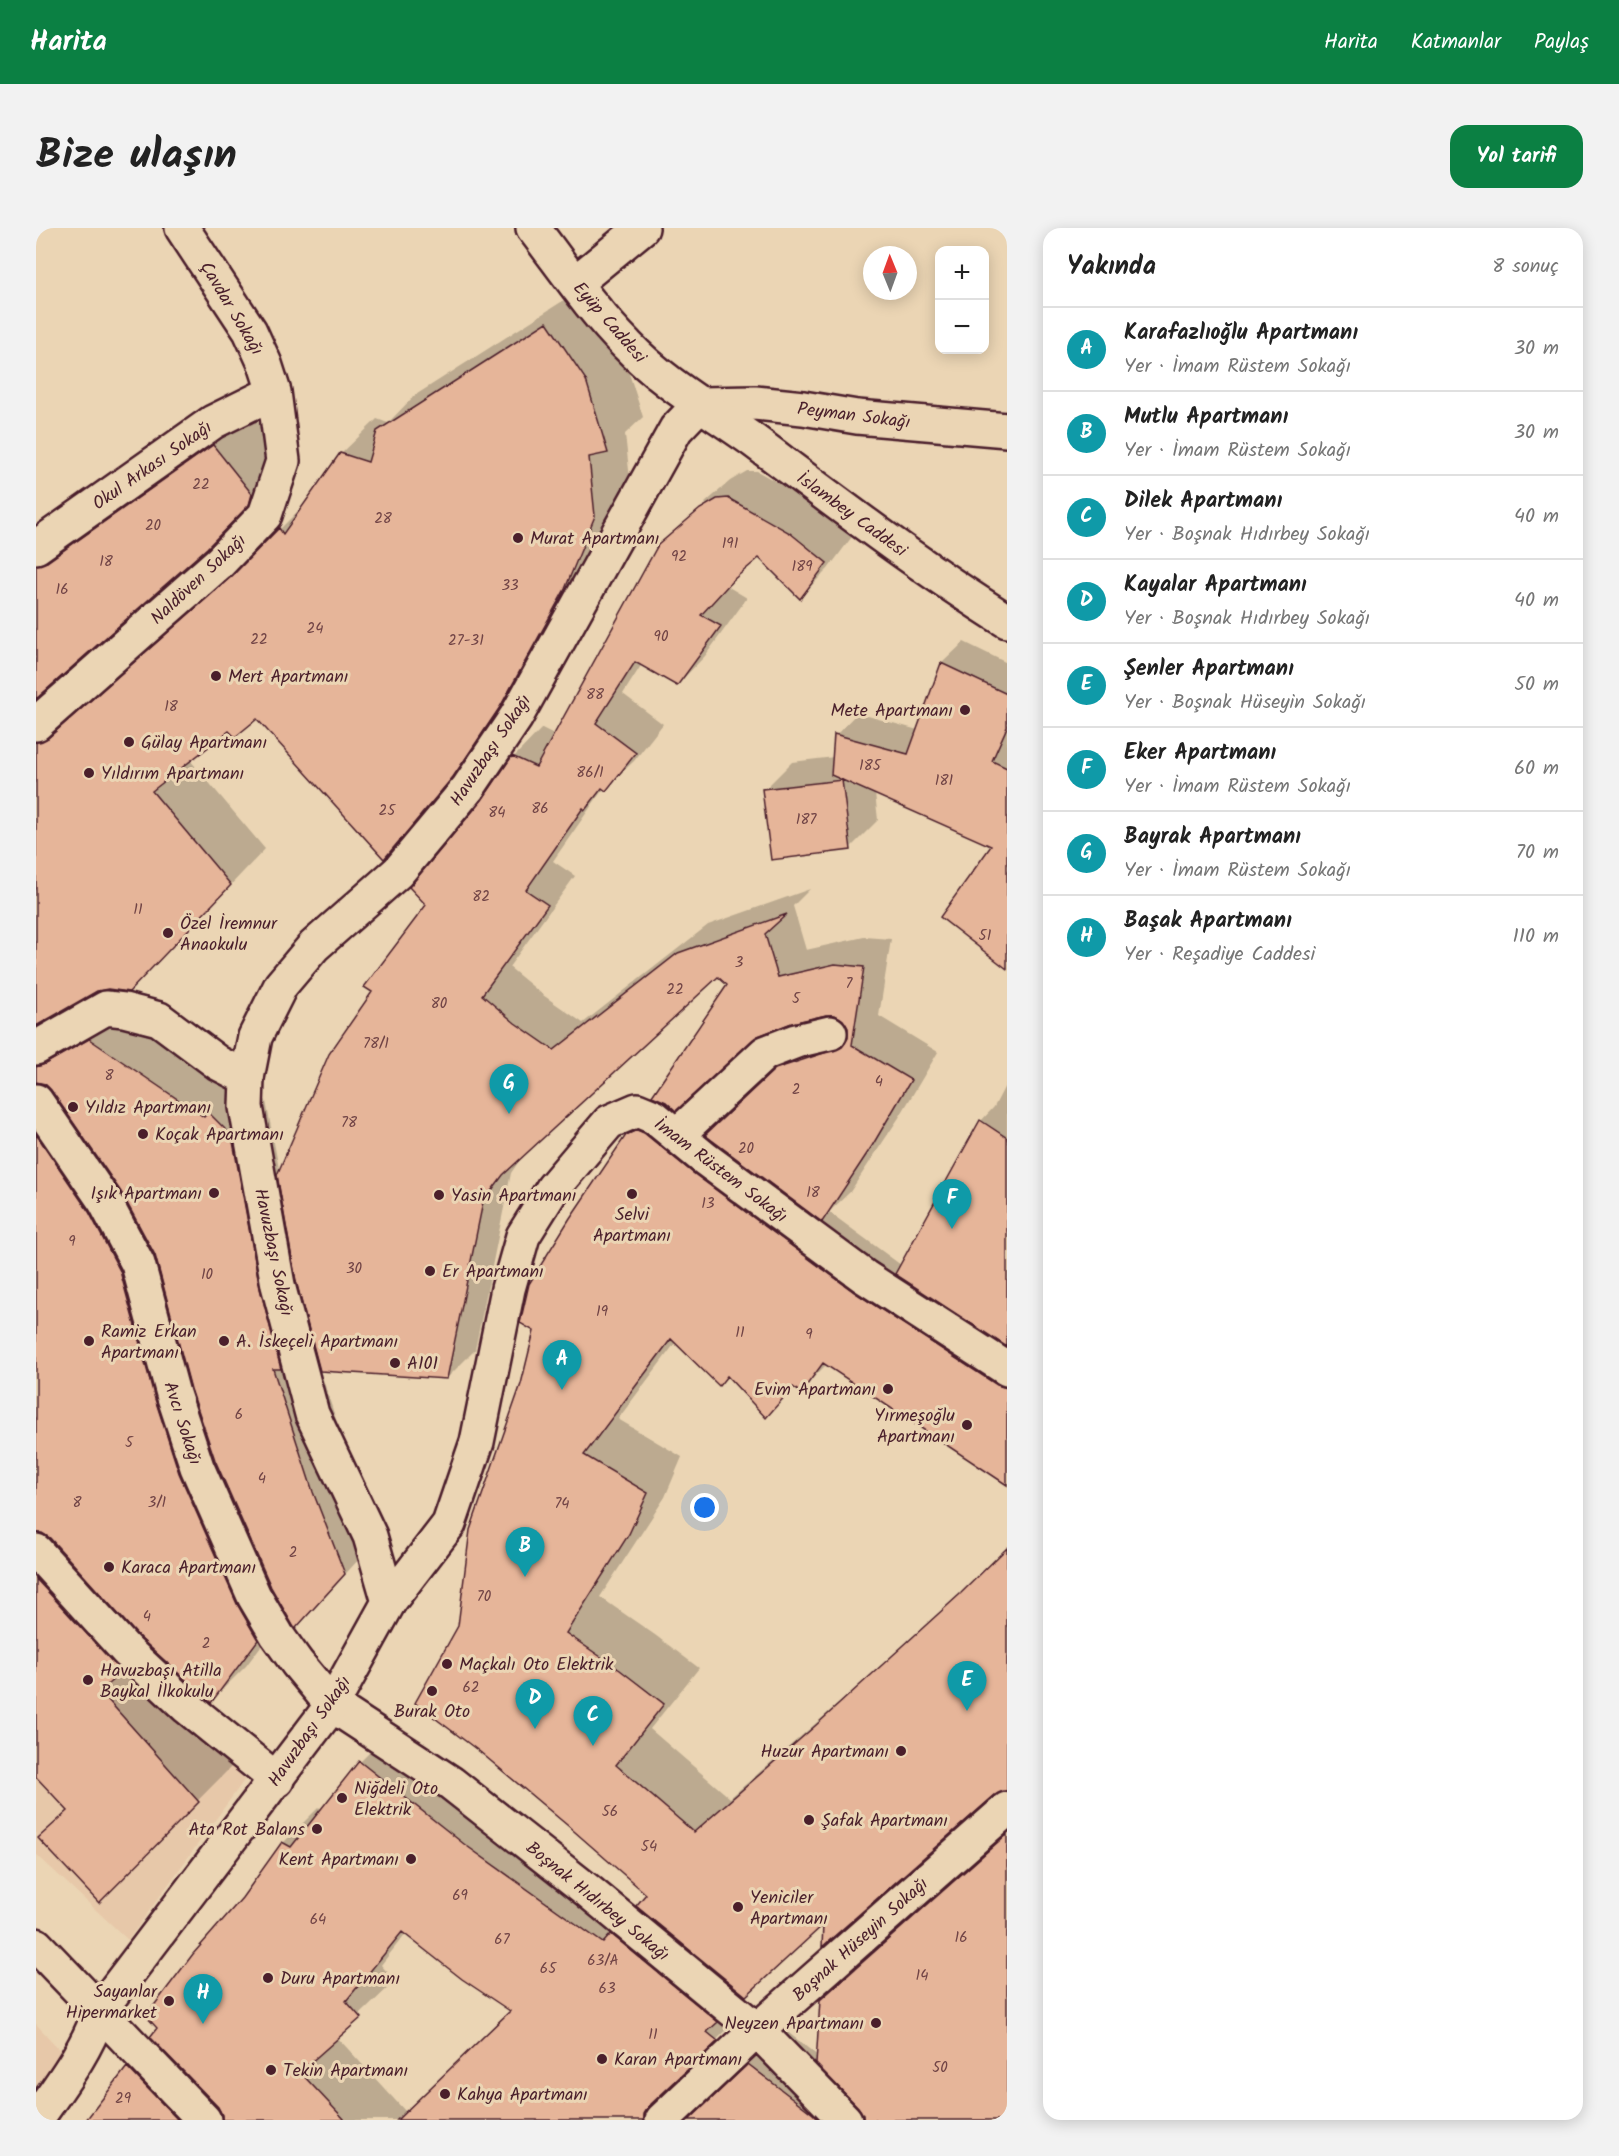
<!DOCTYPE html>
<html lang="tr">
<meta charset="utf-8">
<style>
:root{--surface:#fff;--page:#f2f2f2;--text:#222;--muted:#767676;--line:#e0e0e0;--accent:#0b8043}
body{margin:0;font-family:Kalam,sans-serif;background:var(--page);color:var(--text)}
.controls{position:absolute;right:18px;top:18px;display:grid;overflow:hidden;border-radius:12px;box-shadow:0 3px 15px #0003}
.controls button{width:54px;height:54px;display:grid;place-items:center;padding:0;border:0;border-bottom:2px solid var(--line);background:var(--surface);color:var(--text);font:30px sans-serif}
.compass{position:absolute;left:827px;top:18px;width:54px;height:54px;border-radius:50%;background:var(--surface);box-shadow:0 3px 15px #0003;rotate:359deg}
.you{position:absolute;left:669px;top:1280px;width:21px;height:21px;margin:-15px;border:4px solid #fff;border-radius:50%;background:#1a73e8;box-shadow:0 0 0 9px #1a73e833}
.badge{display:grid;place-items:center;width:39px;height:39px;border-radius:50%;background:var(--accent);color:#fff;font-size:20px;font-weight:700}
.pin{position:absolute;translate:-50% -50px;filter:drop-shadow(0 2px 3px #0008)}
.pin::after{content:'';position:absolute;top:32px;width:21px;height:18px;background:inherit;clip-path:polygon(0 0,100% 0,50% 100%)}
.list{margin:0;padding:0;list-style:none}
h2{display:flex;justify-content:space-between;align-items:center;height:78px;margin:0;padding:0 24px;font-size:26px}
h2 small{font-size:20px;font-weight:400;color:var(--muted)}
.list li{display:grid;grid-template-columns:39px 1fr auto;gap:18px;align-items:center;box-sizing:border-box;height:84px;padding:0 24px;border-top:2px solid var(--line)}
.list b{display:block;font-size:22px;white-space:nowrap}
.list p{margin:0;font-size:20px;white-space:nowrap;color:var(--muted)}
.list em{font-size:20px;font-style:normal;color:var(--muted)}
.map{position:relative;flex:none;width:971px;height:1892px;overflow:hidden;border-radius:18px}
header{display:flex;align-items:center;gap:36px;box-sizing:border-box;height:84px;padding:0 30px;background:var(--accent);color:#fff}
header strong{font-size:28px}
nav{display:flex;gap:33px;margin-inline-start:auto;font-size:21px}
.intro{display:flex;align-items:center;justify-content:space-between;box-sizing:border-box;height:144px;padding:0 36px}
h1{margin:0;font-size:42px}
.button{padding:15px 27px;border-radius:18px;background:var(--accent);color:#fff;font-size:21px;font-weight:700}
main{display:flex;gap:36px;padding:0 36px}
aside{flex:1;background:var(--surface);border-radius:18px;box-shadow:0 3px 15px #0003}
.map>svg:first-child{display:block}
.built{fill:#e7c8a9}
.shadow{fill:#0003;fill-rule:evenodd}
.building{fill:#e6b599;stroke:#4a1f2b;stroke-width:1.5}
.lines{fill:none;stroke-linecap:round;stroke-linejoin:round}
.street-casing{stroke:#4a1f2b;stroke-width:38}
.secondary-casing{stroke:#4a1f2b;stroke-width:38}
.street{stroke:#ebd5b4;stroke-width:33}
.secondary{stroke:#ebd5b4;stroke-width:33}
.poi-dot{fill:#4a1f2b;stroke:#ebd5b4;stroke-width:2}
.labels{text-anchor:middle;stroke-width:6;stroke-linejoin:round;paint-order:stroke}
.number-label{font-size:15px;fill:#714446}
.street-label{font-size:18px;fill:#4a1f2b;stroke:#ebd5b4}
.poi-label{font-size:18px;fill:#4a1f2b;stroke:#ebd5b4;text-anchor:start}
</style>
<header>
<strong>Harita</strong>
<nav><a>Harita</a><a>Katmanlar</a><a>Paylaş</a></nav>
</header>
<div class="intro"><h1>Bize ulaşın</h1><a class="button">Yol tarifi</a></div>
<main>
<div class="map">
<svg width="971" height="1892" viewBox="0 0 971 1892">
<rect width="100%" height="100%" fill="#ebd5b4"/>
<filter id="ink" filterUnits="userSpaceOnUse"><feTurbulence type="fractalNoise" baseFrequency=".0167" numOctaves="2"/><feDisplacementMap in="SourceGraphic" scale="12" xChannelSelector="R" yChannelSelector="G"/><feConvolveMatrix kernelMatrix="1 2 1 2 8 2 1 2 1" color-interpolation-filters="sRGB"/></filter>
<g filter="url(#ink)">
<path class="built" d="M0,1353L209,1551L92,1712L0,1626Z
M0,1796L24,1822L19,1849L0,1875Z"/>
<path class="shadow" d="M547,60L584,117L607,189L589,206L594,251L452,512L383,594L348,629L221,489L193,501L154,532L229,621L128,727L72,760L60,762L17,787L19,795L89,777L209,850L230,873L244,946L338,764L392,677L448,573L478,529L506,500L520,507L623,318L645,296V299L671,277L669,275L694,253L711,243H721L782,277L818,306L792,341L764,369L723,328L691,358L711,370L669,428L641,457L606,436L587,466L627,496L598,533L565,564L517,633L539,648L473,739L507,767L547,795L672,697L774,661L757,678L770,722L828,709L855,711L843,788L902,824L864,888L814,964L793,984L865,1037L945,893L958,879L971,854V1255L791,1136L764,1163L759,1158L730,1187L692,1147L640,1114L582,1191L646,1229L629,1269L564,1369L619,1407L663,1440L614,1501L694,1570L817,1463L961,1332L958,1566L789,1693L708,1765L705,1768L716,1777L646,1846L643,1850V1860L668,1875L676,1871L749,1802L782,1828L785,1772L821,1736L971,1604V1892H52L92,1840L120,1812L208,1671L247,1615L283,1579L286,1582L324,1534L359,1499L464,1580L601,1679L612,1666L424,1398L591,908L628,872L693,757L682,747L490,923L475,945L439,1122L411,1150L284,1142L312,1229L343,1309L294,1363L260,1398L251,1383L210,1438L175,1473L113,1416L99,1430L196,1538L63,1672L4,1610L33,1581L0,1546V1340L24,1319L15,1309L6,1304H0V326L213,183L250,231L247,240L206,283L17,454L16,463L41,480L49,476L224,321L274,271L305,226L341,191L352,195L378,168ZM790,785H799L808,791L813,799L769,813L679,899L648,873L721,806L755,793ZM276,1107L280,1122H278L274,1110ZM370,1705L475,1783L370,1884L301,1809L359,1753L345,1737Z
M928,414L971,435V727L957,618L839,565L842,592L814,620L728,562L756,534L798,529L800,507L821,485L882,502L906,435Z"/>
<path class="building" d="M511,94L550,152L572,225L553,229L559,288L529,361L464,479L417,549L348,631L221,491L199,509L193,503L116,563L195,657L93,764L72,761L61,763L0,798V514L12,510L196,348L243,300L247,306L304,225L332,234L341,203Z
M177,217L216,266L213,277L171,320L0,471V337L11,334Z
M692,270L754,305L791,335L764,371L723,330L697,352L665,387L685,398L641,458L599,434L560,495L600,525L570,563L566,560L549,582L547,580L490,662L512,677L446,767L479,795L518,822L642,725L751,686L729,706L742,749L799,736L828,739L816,817L875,852L836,918L786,994L669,907L739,841L806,819L812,810V800L807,792L799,787H790L756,795L722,808L640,883L630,874L616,868L691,757L682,749L467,947L447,974L411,1151L284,1143L260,1053L241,947L293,826L336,764L328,759L390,677L373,659L446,572L476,528L500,539L622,317L664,281L681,271Z
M905,435L971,466V499L956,533L971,540V741L904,689L955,618L795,547L798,506L872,526Z
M806,552L815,622L735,632L726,561Z
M53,811L168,889L172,884L196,908L224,1060L245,1141H237L277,1264L309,1346L259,1401L235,1359L179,1232L155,1161L119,1027L85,964L15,862L9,856L0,854V839L9,836Z
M944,892L971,910V1119L859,1046Z
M601,902L608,905L657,945L818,1064L961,1157L971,1160V1257L787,1135L765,1165L757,1159L730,1190L691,1148L683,1158L635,1111L548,1227L612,1265L593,1306L530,1405L584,1442L628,1476L580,1537L658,1604L779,1498L923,1367L971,1320V1563L959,1567L786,1719L787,1697L710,1768L600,1678L610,1666L531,1597L444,1524L379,1475L422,1398L434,1302L485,1156L498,1103L484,1095L493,1056L534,990L590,907Z
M0,906L53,984L84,1043L119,1171L143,1245L201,1376L222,1412L175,1475L104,1410L14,1310L6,1305H0Z
M0,1351L86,1444L64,1463L163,1574L63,1675L2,1610L32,1583L0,1549Z
M323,1533L428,1616L567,1715L575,1706L682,1794L671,1804L682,1813L613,1878L608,1886V1892H361L474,1783L426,1751L366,1704L310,1773L325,1790L264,1844L309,1892H186V1887L182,1879L114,1809L121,1800L110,1788L157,1726L206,1670L246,1614L255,1619Z
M971,1606V1892H827V1887L822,1879L780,1836L784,1772Z
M712,1836L777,1886L783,1892H653Z
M91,1839L142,1892H50Z"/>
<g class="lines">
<defs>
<path id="street" d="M664,176L719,175L767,180L821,189L971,202
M0,319L177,194L238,164
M0,496L184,334L229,287L247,233L238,164L229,136L214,103L146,0
M0,820L70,780L88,782L123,791L182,835L211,850
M0,873L69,974L102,1036L137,1166L161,1239L218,1368L241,1407L261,1435L296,1477L415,1555L551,1662L721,1802L809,1892
M641,907L729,825L760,813L794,805
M0,1323L91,1423L151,1479L241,1552
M353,1374L413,1296L441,1214L472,1061L487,1008L517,960L573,894L601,882L618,889L668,930L829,1049L971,1141
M0,1892C24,1857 51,1823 64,1782
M626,1892L721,1802L971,1581"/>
<path id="secondary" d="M497,0C527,39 556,82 591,117C628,156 675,182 718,213C801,275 883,338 971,393
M539,55L606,0
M0,1717L168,1892
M64,1782L296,1477L353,1374L334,1308L276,1186L242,1057L210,879L211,850L219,809L245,757L278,718L362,644L432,560L480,489L640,201L664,176"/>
</defs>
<use href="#street" class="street-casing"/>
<use href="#secondary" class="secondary-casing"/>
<use href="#street" class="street"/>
<use href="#secondary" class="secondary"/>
</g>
</g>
<g class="poi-dot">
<circle cx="482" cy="310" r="6"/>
<circle cx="180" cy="448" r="6"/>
<circle cx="929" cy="482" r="6"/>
<circle cx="93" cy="514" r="6"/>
<circle cx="53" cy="545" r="6"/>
<circle cx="132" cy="705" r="6"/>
<circle cx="37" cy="879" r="6"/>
<circle cx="107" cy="906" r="6"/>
<circle cx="178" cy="965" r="6"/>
<circle cx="596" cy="966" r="6"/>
<circle cx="403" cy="967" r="6"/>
<circle cx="394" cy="1043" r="6"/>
<circle cx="53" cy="1113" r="6"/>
<circle cx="188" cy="1113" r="6"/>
<circle cx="359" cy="1135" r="6"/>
<circle cx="852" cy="1161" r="6"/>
<circle cx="931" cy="1197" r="6"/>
<circle cx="73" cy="1339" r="6"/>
<circle cx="411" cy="1436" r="6"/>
<circle cx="52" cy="1452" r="6"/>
<circle cx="396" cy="1463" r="6"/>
<circle cx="865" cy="1523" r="6"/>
<circle cx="306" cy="1570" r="6"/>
<circle cx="773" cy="1592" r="6"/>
<circle cx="281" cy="1601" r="6"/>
<circle cx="375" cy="1631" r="6"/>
<circle cx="702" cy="1679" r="6"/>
<circle cx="232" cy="1750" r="6"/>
<circle cx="133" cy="1773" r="6"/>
<circle cx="840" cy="1795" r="6"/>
<circle cx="566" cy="1831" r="6"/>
<circle cx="235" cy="1842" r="6"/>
<circle cx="409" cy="1866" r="6"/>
</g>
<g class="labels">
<g class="number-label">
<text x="165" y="261">22</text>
<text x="347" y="295">28</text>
<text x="117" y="302">20</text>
<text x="694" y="320">191</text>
<text x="643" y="333">92</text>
<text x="70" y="338">18</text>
<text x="766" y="343">189</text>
<text x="474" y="362">33</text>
<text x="26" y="366">16</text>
<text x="279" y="405">24</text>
<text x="625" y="413">90</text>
<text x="223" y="416">22</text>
<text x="430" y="417">27-31</text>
<text x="559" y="471">88</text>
<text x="135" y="483">18</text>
<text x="834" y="542">185</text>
<text x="554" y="549">86/1</text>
<text x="908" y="557">181</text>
<text x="504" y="585">86</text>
<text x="351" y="587">25</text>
<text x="461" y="589">84</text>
<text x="770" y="596">187</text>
<text x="445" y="673">82</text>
<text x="102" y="686">11</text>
<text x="949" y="712">51</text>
<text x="703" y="739">3</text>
<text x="813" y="760">7</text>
<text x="639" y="766">22</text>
<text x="760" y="775">5</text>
<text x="403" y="780">80</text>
<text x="340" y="820">78/1</text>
<text x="73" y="852">8</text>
<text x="843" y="858">4</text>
<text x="760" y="866">2</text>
<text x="313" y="899">78</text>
<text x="710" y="925">20</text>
<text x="777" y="969">18</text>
<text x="672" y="980">13</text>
<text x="36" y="1018">9</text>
<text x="318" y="1045">30</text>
<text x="171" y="1051">10</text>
<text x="566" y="1088">19</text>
<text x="704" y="1109">11</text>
<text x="773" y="1111">9</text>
<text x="203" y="1191">6</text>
<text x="93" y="1219">5</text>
<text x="226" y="1255">4</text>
<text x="41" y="1279">8</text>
<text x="121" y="1279">3/1</text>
<text x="526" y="1280">74</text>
<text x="257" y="1329">2</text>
<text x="448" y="1373">70</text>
<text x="111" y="1393">4</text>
<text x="170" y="1420">2</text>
<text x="435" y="1464">62</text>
<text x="574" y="1588">56</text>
<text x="613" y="1623">54</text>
<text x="424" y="1672">69</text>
<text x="282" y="1696">64</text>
<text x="925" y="1714">16</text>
<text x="466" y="1716">67</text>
<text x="567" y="1737">63/A</text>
<text x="512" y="1745">65</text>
<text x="886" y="1752">14</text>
<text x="571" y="1765">63</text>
<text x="617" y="1811">11</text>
<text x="904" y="1844">50</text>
<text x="87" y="1875">29</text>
</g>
<g class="street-label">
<text transform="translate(196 80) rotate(59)" y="6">Çavdar Sokağı</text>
<text transform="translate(574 94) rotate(49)" y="6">Eyüp Caddesi</text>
<text transform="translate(818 187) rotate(7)" y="6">Peyman Sokağı</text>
<text transform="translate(116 237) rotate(-35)" y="6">Okul Arkası Sokağı</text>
<text transform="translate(816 286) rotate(36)" y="6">İslambey Caddesi</text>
<text transform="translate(162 351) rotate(-43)" y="6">Naldöven Sokağı</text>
<text transform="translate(454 522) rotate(-56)" y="6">Havuzbaşı Sokağı</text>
<text transform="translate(685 942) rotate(37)" y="6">İmam Rüstem Sokağı</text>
<text transform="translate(238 1024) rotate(78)" y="6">Havuzbaşı Sokağı</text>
<text transform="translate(147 1195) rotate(72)" y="6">Avcı Sokağı</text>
<text transform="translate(273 1503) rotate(-55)" y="6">Havuzbaşı Sokağı</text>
<text transform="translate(562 1673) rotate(39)" y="6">Boşnak Hıdırbey Sokağı</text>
<text transform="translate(824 1711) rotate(-42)" y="6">Boşnak Hüseyin Sokağı</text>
</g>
<g class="poi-label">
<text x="494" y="316">Murat Apartmanı</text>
<text x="192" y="454">Mert Apartmanı</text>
<text x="917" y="488" text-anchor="end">Mete Apartmanı</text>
<text x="105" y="520">Gülay Apartmanı</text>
<text x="65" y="551">Yıldırım Apartmanı</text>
<text x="144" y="701">Özel İremnur<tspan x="144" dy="21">Anaokulu</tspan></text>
<text x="49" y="885">Yıldız Apartmanı</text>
<text x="119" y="912">Koçak Apartmanı</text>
<text x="166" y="971" text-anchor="end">Işık Apartmanı</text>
<text x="415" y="973">Yasin Apartmanı</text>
<text x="596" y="992" text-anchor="middle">Selvi<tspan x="596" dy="21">Apartmanı</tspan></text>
<text x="406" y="1049">Er Apartmanı</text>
<text x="65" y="1109">Ramiz Erkan<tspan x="65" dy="21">Apartmanı</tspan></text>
<text x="200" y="1119">A. İskeçeli Apartmanı</text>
<text x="371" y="1141">A101</text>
<text x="840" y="1167" text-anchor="end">Evim Apartmanı</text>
<text x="919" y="1193" text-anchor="end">Yırmeşoğlu<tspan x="919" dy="21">Apartmanı</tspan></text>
<text x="85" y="1345">Karaca Apartmanı</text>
<text x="423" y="1442">Maçkalı Oto Elektrik</text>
<text x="64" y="1448">Havuzbaşı Atilla<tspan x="64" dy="21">Baykal İlkokulu</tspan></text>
<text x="396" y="1489" text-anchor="middle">Burak Oto</text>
<text x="853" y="1529" text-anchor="end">Huzur Apartmanı</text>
<text x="318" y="1566">Niğdeli Oto<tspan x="318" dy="21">Elektrik</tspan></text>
<text x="785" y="1598">Şafak Apartmanı</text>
<text x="269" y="1607" text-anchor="end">Ata Rot Balans</text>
<text x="363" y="1637" text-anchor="end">Kent Apartmanı</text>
<text x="714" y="1675">Yeniciler<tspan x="714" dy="21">Apartmanı</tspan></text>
<text x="244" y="1756">Duru Apartmanı</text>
<text x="121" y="1769" text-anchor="end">Sayanlar<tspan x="121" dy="21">Hipermarket</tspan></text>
<text x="828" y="1801" text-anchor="end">Neyzen Apartmanı</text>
<text x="578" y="1837">Karan Apartmanı</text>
<text x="247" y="1848">Tekin Apartmanı</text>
<text x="421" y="1872">Kahya Apartmanı</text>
</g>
</g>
</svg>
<div class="controls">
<button>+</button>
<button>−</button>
</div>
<svg class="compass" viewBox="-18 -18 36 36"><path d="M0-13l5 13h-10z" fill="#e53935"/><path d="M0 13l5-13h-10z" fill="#767676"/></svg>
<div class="you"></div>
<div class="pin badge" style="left:526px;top:1162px;background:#0f9aa8">A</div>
<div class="pin badge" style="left:489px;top:1349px;background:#0f9aa8">B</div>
<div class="pin badge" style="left:557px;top:1518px;background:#0f9aa8">C</div>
<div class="pin badge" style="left:499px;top:1501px;background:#0f9aa8">D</div>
<div class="pin badge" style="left:931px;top:1483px;background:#0f9aa8">E</div>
<div class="pin badge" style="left:916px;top:1001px;background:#0f9aa8">F</div>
<div class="pin badge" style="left:473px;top:886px;background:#0f9aa8">G</div>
<div class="pin badge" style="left:167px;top:1796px;background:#0f9aa8">H</div>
</div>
<aside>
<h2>Yakında<small>8 sonuç</small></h2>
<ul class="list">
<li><span class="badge" style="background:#0f9aa8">A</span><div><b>Karafazlıoğlu Apartmanı</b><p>Yer · İmam Rüstem Sokağı</p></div><em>30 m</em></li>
<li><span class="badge" style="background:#0f9aa8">B</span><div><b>Mutlu Apartmanı</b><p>Yer · İmam Rüstem Sokağı</p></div><em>30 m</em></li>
<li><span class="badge" style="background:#0f9aa8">C</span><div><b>Dilek Apartmanı</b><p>Yer · Boşnak Hıdırbey Sokağı</p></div><em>40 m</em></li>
<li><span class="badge" style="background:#0f9aa8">D</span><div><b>Kayalar Apartmanı</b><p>Yer · Boşnak Hıdırbey Sokağı</p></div><em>40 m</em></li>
<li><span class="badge" style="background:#0f9aa8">E</span><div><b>Şenler Apartmanı</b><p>Yer · Boşnak Hüseyin Sokağı</p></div><em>50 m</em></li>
<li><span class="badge" style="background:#0f9aa8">F</span><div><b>Eker Apartmanı</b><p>Yer · İmam Rüstem Sokağı</p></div><em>60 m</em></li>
<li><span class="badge" style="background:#0f9aa8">G</span><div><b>Bayrak Apartmanı</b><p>Yer · İmam Rüstem Sokağı</p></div><em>70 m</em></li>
<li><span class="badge" style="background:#0f9aa8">H</span><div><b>Başak Apartmanı</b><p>Yer · Reşadiye Caddesi</p></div><em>110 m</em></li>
</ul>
</aside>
</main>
